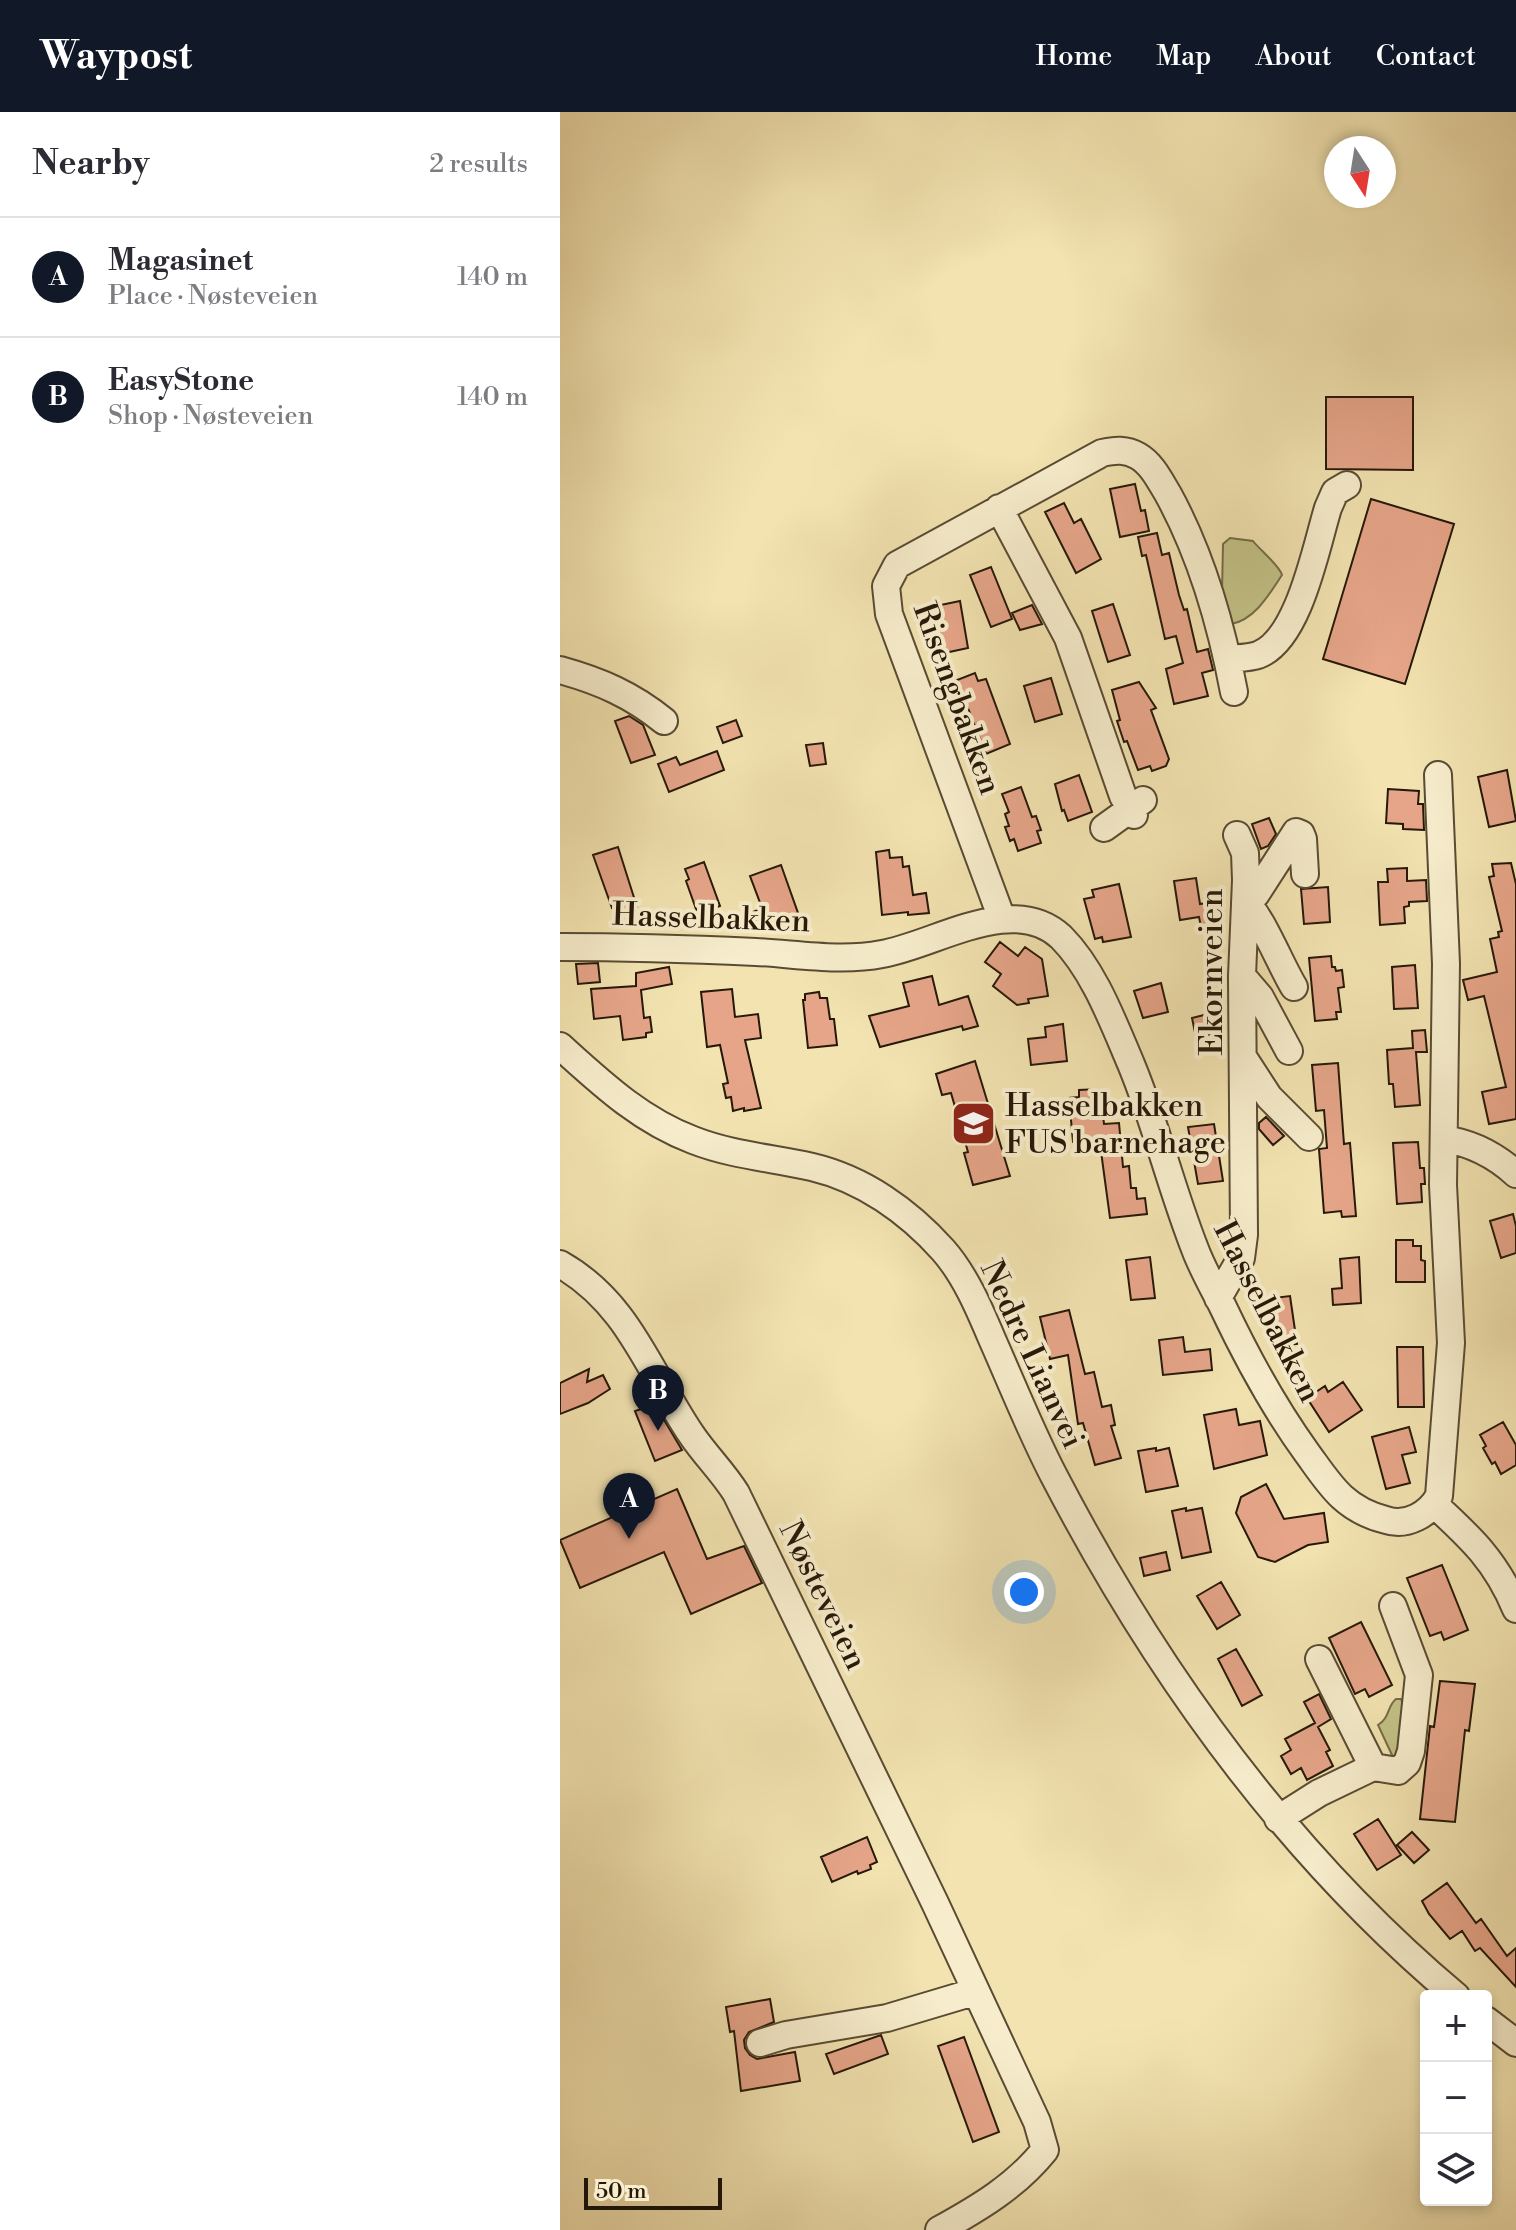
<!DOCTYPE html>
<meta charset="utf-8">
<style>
:root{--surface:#fff;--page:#f7f7f7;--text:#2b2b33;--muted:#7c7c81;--line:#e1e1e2;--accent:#111827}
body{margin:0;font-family:"Libre Bodoni",serif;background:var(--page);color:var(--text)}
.controls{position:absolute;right:24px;bottom:24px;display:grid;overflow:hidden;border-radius:8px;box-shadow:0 4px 12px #0003}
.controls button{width:72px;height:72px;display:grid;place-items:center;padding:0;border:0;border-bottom:2px solid var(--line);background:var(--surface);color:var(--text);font:40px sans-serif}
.compass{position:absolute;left:764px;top:24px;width:72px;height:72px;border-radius:50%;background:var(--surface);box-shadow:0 4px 12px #0003;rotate:168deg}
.scale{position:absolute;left:24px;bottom:20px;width:138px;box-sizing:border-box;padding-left:8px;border:4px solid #261809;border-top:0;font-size:22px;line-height:28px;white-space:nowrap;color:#261809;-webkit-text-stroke:6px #f7edcc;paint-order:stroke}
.you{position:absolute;left:464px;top:1480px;width:28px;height:28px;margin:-20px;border:6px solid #fff;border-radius:50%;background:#1a73e8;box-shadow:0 0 0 12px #1a73e833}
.badge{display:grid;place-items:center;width:52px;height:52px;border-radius:50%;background:var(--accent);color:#fff;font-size:26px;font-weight:700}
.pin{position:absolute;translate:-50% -66px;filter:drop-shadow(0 2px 4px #0008)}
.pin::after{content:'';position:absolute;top:42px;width:28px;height:24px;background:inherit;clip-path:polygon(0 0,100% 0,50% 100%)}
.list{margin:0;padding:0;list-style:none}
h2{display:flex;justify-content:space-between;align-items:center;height:104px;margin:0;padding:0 32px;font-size:34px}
h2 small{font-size:26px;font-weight:400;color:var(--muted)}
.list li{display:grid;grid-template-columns:52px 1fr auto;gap:24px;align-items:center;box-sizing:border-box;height:120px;padding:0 32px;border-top:2px solid var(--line)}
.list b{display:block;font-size:30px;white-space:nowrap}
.list p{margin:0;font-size:26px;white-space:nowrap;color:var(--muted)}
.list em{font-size:26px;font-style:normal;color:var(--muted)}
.icon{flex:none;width:44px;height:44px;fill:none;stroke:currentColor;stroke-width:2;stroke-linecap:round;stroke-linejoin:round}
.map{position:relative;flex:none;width:956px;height:2118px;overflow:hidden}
header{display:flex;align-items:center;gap:48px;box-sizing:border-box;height:112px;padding:0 40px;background:var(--accent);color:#fff}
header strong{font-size:38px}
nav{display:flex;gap:44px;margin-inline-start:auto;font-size:28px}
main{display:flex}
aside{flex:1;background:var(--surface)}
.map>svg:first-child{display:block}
.green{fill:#c2c186;stroke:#746c48;stroke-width:2}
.building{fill:#e6a589;stroke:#261809;stroke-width:2}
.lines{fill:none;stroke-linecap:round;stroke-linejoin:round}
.minor-casing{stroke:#594b33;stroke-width:30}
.minor{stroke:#f7edcc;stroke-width:26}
.labels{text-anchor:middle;stroke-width:8;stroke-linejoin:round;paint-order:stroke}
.street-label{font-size:32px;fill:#261809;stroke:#f7edcc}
.poi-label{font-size:32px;fill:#261809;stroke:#f7edcc;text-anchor:start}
</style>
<header>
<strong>Waypost</strong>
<nav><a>Home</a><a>Map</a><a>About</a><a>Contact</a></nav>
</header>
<main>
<aside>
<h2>Nearby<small>2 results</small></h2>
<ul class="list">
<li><span class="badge">A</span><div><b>Magasinet</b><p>Place · Nøsteveien</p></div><em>140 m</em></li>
<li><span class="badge">B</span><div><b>EasyStone</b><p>Shop · Nøsteveien</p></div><em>140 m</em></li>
</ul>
</aside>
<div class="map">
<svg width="956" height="2118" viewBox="0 0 956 2118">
<rect width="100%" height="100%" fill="#f2e3b0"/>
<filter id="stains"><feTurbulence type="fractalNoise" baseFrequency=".0025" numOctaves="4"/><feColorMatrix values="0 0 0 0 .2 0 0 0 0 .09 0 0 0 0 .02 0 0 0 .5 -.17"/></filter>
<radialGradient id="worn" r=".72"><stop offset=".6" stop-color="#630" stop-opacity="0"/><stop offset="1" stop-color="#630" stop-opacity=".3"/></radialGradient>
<path class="green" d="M670,426L693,429C700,438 720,454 722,463C710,481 695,508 671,512L662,480L663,432Z
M836,1587H841L844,1594L838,1648L832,1643L818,1613C830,1606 827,1594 836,1587Z"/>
<path class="building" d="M766,285H853V358L766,357Z
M575,372L581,399L585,398L589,419L560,425L550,377Z
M811,387L894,412L845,572L763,547Z
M504,391L514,411L521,407L541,447L516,461L485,400Z
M597,421L602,443L609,441L619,483L624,498L627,497L637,540L648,537L653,558L642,561L648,584L614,592L606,557L623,551L616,524L605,527L586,443L582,444L578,425Z
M431,455L452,507L431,515L410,463Z
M400,489L408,536L380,542L377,525L373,526L371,495Z
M553,492L570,543L548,550L532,499Z
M472,493L482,512L460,518L452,501Z
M415,561L418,569L426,567L450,632L426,642L397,568Z
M491,566L502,602L475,610L464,574Z
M579,570L596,596L591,598L609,647L606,654L592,659L590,654L578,658L567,629L564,630L557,609L560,608L552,578Z
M69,604L83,613L95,643L71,651L55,609Z
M176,608L182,624L163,631L157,615Z
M263,631L266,652L250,654L246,633Z
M157,639L164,658L109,680L98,652L116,645L120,653Z
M947,658L956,709L929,715L918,665Z
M519,663L532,700L508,709L504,698L502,699L495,672Z
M461,675L472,705L476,704L481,718L477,719L481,731L458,739L454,727L450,729L445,715L449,714L445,702L449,700L442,682Z
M828,677L859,679L858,692H863L864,718L843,717V712L826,711Z
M709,706L716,722L708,734L701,737L692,712Z
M58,735L77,795L60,800L58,794L52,796L33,743Z
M329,738L330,746L342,745L343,755L349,754L353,783L366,781L369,801L348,803V800L322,803L316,740Z
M144,750L160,794L152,797L155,806L141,811L126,769L129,767L125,757Z
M951,751L956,772V1007L929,1012L922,980L946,975L924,884L908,888L903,868L937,860L930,827L939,825L938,820L942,819L929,765L934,764L932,752Z
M221,753L238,801L198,815L193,800L202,796L190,764Z
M847,756V769L866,768L867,789L849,790V794L844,795L845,811L820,813L818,770H828L827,757Z
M636,766L640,792L653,790L656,813L641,815L639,805L620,808L614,769Z
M559,772L571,825L543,830L542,825L535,827L524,787L534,785L532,778Z
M768,775L770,810L744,812L741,777Z
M440,830L458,844L465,835L482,847L488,884L468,887L469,891L457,893L433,874L441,862L425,850Z
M771,844L772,855H775L776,859L782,858L784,875L778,876L781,900H776L777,907L755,909L749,846Z
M38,851L40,870L18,872L16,852Z
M855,853L858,896L834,897L832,855Z
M109,855L112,872L81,878L84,906L90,905L92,920L86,921V925L63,928L60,904L34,907L31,877L76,874V861Z
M372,864L379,893L408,884L418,914L403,918L402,914L320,935L309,904L349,894L343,871Z
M601,871L608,900L583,906L574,879Z
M172,877L175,905L198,902L201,926L185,928L201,996L184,999V996L173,999L171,985L166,986L163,972L168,971L160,933L147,935L141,880Z
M259,880L260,886H267L270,907H274L277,933L248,936L243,888H245V882Z
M656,900L661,920L636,925L632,906Z
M503,912L507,949L471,953L468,927L486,925L485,915Z
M865,918L867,940H856L860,993L835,995L833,972H829L827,938L853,936L852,919Z
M415,949L450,1064L413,1073L404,1041L408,1040L391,981L382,983L376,962Z
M778,951L784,1032L790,1031L796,1104L782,1105L781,1099L764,1101L759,1037L767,1036L764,998L756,999L752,953Z
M540,977L544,1012L559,1011L563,1055L569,1054L571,1076H576L577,1087L585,1086L587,1102L550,1106L540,1032H537V1028L513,1030L509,986L519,985V978Z
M706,1005L724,1024L713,1033L699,1017V1011Z
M654,1012L663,1069L638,1072L628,1015Z
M858,1030L860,1056H864L865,1072H861L862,1090L837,1092L833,1031Z
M953,1102L956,1114V1141L941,1146L930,1109Z
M836,1128H853V1134H861V1148L865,1149V1170H836Z
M590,1145L595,1186L571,1188L566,1148Z
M799,1145L801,1191L773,1193L772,1177L782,1176L780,1147Z
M730,1184L737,1232L713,1235L707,1187Z
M509,1198L525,1262L534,1260L542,1295L551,1293L555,1313L551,1314L561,1346L535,1353L523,1311L518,1312L508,1243L490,1247L480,1205Z
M623,1225L625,1240L650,1237L652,1258L603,1263L599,1228Z
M837,1235H863L864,1295H838Z
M29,1257L27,1270L43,1263L50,1277L28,1291L0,1302V1271Z
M783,1270L802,1298L769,1320L747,1286L765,1274L768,1280Z
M91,1286L122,1338L95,1349L75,1299L81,1297L79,1291Z
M676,1297L679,1313L700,1309L707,1343L654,1357L644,1303Z
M943,1310L956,1333V1353L941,1362L935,1350L932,1352L923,1336L926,1334L920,1323Z
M849,1315L856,1340L842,1343L850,1371L826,1377L812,1325Z
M596,1336V1339L609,1336L618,1374L586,1380L578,1339Z
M706,1372L724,1407L764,1401L768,1430L748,1433L715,1450L698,1445L676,1401L681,1385Z
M117,1377L147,1447L184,1434L202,1471L131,1502L104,1440L20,1476L0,1428Z
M626,1396V1399L642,1396L651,1440L622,1446L612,1399Z
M606,1440L610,1458L584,1464L580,1446Z
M882,1453L908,1518L884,1528L881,1520L870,1524L847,1466Z
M661,1470L680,1503L657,1517L637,1484Z
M801,1510L832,1573L809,1585L805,1577L795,1582L769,1526Z
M676,1537L702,1583L682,1594L658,1547Z
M880,1569L915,1572L909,1619L905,1618L895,1710L860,1707L870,1614L874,1615Z
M759,1582L771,1607L758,1615L770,1638L766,1640L773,1654L747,1668L741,1656L731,1662L721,1644L731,1638L725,1627L755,1611L744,1590Z
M818,1707L841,1743L817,1758L794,1722Z
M852,1720L869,1738L854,1751L837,1733Z
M307,1725L317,1750L310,1753L311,1757L298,1762L297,1759L272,1770L261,1745Z
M887,1771L916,1811L921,1807L947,1844L956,1836V1875L920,1836L915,1839L902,1819L890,1827L869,1802L862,1789Z
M210,1887L214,1910L189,1920L184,1928L185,1936L190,1943L197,1947L235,1940L240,1969L181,1979L174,1919L170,1920L166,1895Z
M321,1923L328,1942L274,1962L266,1942Z
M404,1925L439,2020L413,2030L378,1934Z"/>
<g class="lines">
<defs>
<path id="minor" d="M439,396L508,526L563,684L574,703
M668,547C677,546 689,546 698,543C739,528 756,435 768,396L775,380L787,373
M0,558C40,569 72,583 104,609
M544,716L583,688
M442,807L329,502L326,474L337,453L542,341C555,338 566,337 578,344C592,352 600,369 608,382C642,444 661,511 674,580
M0,835C65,835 130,837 196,840C237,842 281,850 322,842C375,833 453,780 501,825C534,858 553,910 571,952C596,1012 611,1076 635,1137C642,1156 653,1175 662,1193C687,1246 713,1294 747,1341C758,1356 769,1373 782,1385C795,1397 810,1404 826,1408C847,1415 869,1402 879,1384L891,1231L883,1073L886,852L878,663
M682,864L700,885L729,939
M734,875C722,856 699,799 685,790L696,782L736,720L741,722L743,727L745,762
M0,934C41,971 80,1008 133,1028C171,1043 212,1046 252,1055C303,1067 348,1099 383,1138C405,1163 419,1196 432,1227C452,1272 471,1320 494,1364C596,1560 726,1741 896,1884
M685,948L709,985L749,1025
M884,1027C912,1031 935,1043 956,1062
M0,1152C69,1191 89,1260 131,1322C145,1343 163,1360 176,1381L375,1791L477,2010L485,2038C456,2074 419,2096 379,2118
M658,1186L681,1146L684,1123L682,864L686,768L685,741L677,723
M874,1392C911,1426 936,1449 956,1497
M759,1547L813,1655
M718,1707L759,1681L813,1655L838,1659L847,1651L851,1639L859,1563L833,1494
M926,1908L956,1931
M200,1931L226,1923L327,1906L414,1880"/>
</defs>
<use href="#minor" class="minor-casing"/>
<use href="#minor" class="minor"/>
</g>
<defs>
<symbol id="school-square" viewBox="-11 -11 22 22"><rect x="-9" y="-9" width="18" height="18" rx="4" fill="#8f2418" stroke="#f7edcc"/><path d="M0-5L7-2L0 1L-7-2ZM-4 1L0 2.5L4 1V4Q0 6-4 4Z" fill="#fff"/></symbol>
</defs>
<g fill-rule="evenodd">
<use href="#school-square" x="388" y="986" width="51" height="51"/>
</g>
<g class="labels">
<g class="street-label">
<text transform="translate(398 586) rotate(70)" y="11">Risengbakken</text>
<text transform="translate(151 805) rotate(2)" y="11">Hasselbakken</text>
<text transform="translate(651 860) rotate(-90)" y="11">Ekornveien</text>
<text transform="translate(708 1199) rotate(63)" y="11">Hasselbakken</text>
<text transform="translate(473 1242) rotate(65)" y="11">Nedre Lianvei</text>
<text transform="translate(264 1483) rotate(64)" y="11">Nøsteveien</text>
</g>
<g class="poi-label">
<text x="445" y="1004">Hasselbakken<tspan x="445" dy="37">FUS barnehage</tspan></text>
</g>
</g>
<rect width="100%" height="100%" filter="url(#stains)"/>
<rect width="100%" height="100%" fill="url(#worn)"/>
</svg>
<div class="controls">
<button>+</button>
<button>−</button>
<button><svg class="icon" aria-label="layers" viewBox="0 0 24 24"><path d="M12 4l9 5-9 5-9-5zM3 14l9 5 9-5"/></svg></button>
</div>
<svg class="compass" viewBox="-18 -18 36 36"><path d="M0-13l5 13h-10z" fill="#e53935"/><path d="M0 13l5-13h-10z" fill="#7c7c81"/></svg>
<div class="scale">50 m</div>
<div class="you"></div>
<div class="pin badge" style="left:69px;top:1427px">A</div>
<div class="pin badge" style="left:98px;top:1319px">B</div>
</div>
</main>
